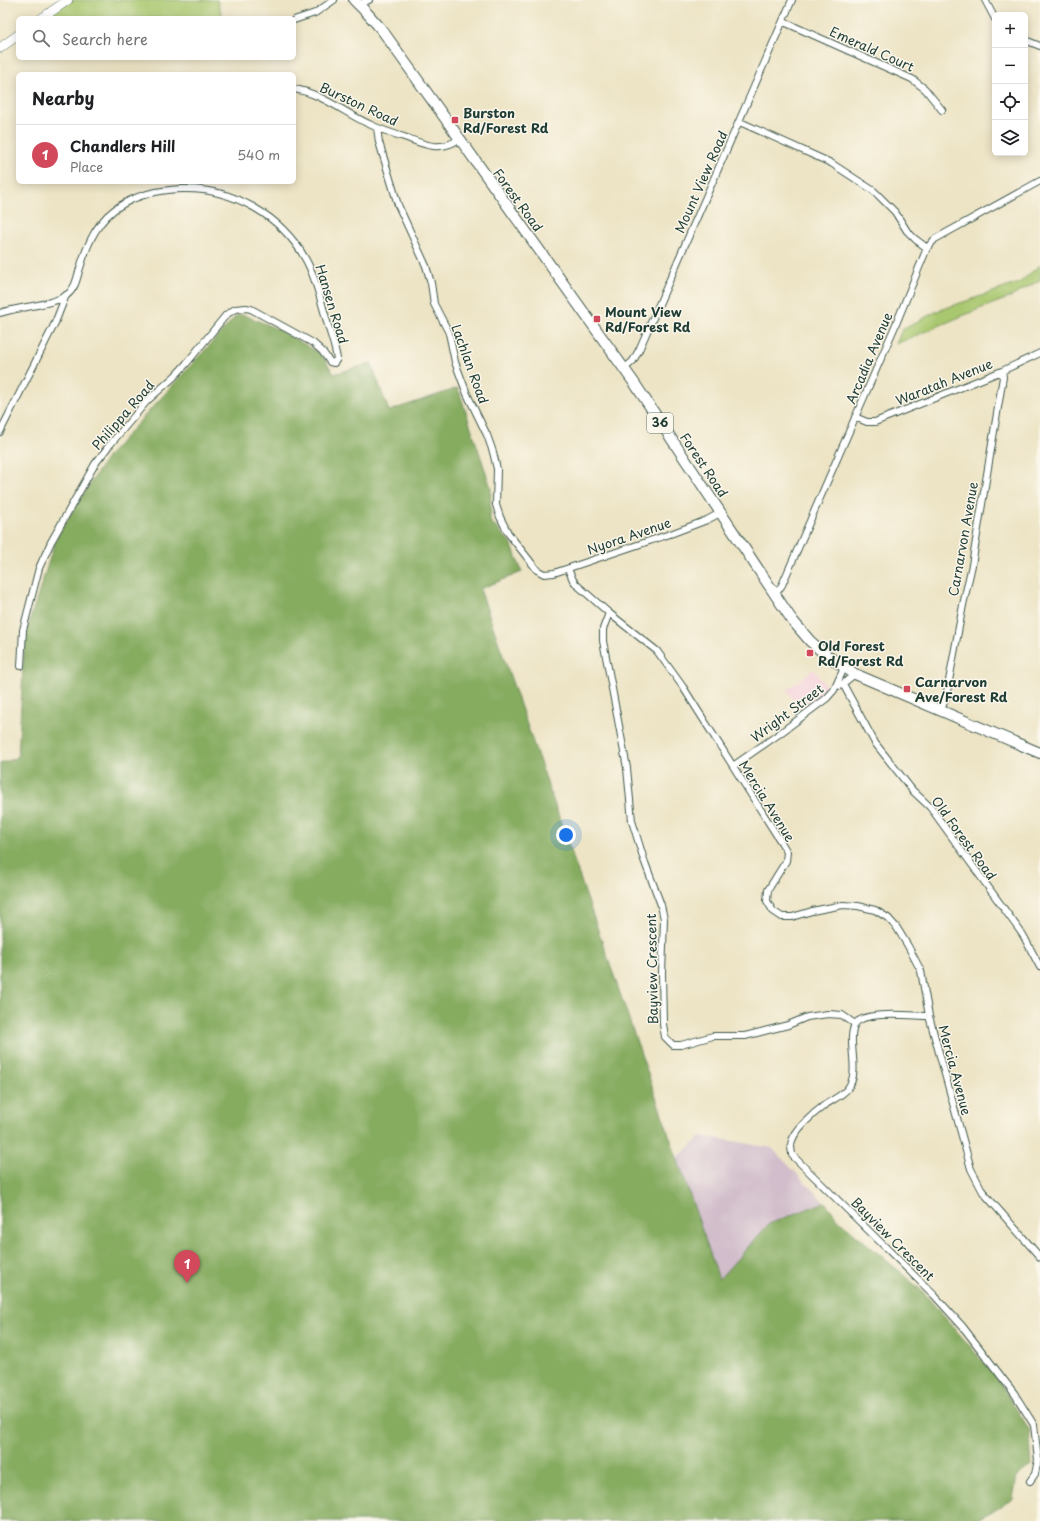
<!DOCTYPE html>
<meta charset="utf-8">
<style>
:root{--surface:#fff;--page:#f2f2f2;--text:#202124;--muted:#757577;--line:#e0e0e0;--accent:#d1495b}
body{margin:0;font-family:"Playpen Sans",sans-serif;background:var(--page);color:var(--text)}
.controls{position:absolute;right:12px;top:12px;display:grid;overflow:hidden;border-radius:6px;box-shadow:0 2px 10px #0003}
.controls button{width:36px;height:36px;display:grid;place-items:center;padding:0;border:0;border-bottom:1px solid var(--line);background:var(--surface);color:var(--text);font:20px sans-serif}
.you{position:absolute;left:566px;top:835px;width:14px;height:14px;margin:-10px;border:3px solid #fff;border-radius:50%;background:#1a73e8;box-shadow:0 0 0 6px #1a73e833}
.badge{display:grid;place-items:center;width:26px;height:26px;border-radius:50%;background:var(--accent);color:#fff;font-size:13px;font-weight:700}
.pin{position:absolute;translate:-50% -33px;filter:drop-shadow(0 1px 2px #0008)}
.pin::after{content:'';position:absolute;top:21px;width:14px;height:12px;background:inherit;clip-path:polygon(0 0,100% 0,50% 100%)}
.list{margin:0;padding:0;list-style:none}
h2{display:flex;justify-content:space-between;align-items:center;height:52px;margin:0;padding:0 16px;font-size:17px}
h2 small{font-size:13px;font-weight:400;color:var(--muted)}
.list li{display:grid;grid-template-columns:26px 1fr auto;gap:12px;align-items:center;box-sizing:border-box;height:60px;padding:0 16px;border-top:1px solid var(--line)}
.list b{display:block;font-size:15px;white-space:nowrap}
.list p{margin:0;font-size:13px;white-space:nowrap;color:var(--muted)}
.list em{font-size:13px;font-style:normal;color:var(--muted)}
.icon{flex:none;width:22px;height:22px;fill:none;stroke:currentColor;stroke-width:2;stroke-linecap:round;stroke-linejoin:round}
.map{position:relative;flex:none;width:1040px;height:1521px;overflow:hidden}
.search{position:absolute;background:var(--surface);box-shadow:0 2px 10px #0003;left:16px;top:16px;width:280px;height:44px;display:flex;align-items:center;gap:10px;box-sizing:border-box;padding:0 14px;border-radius:6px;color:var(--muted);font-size:15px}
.panel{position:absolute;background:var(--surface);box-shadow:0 2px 10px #0003;left:16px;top:72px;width:280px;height:112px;border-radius:6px}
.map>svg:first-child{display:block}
.built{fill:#f5cfd9}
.industrial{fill:#d1bdcb}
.green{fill:#a9c76e;stroke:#648251}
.forest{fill:#86ac61;stroke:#52744a}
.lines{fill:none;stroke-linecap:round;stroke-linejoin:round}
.street-casing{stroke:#3e564a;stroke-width:8}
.secondary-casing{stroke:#3e564a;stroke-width:10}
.primary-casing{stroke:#3e564a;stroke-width:12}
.street{stroke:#fff;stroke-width:6}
.secondary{stroke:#fff;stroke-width:9}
.primary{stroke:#fff;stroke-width:10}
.poi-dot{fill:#d1495b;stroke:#fbf7ec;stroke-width:1.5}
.labels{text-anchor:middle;stroke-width:3;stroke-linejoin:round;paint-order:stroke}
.shield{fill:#fbf7ec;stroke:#61756b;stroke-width:1}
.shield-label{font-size:12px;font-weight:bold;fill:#1f3d34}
.street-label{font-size:13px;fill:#1f3d34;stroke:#fbf7ec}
.poi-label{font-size:13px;font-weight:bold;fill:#1f3d34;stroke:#fbf7ec;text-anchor:start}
</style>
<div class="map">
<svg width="1040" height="1521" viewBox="0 0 1040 1521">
<rect width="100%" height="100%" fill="#fbf7ec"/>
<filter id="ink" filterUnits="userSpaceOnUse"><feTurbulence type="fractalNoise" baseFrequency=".025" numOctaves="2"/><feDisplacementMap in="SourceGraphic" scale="8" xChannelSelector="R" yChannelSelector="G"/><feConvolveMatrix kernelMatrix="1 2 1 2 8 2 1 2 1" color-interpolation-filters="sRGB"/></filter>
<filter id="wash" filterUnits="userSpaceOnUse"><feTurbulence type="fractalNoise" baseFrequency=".012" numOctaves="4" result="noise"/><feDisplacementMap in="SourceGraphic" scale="16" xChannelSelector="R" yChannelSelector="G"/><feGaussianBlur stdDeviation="0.9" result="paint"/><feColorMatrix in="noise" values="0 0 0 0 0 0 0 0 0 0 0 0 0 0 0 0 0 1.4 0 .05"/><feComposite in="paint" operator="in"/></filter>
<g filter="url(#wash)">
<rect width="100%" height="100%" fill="#ede4c5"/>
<path class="built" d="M814,669L828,689L800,710L787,690Z"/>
<path class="industrial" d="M702,1136L772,1148L824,1202L769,1224L719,1279L677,1158Z"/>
<path class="green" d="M68,0H217L223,18H42Z
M1040,265V280L1011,297L974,311L896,344L902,330L937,311L1019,283Z"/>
<path class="forest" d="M237,315H244L280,330L322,355L334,374L371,363L389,411L458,388L491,488L490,521L511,543L522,572L480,589L719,1279L769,1224L825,1202L838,1219L921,1290L994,1374L1029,1429L1032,1465L1017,1476L1013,1499L975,1521H0V764L18,757L25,635L57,536L108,456Z"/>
</g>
<g filter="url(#ink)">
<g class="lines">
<defs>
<path id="street" d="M985,0L995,19
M359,4L369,0
M294,20L315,13L334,0
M784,22L912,79L925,89L942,110
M1025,40L1040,46
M294,89C321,93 345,113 369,124C381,130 394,134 407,138C426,145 441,152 459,139
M740,122L831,163L874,191L895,212L907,231L915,239L927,248
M377,128L379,142L398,205L426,266L431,283L434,304L449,333L455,362L467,394L487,435L493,452L497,469L496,505L500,517L508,533L537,570L544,574L554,573L673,533L707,520L720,513
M0,313C18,307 53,305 67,295C76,288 77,277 80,268C88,242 98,218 123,204C140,194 161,190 181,189C232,187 282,216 306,260C316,278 320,299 326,318C329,331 335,345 337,359L334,363L330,362L322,351L313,343L251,309L246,308L235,309L226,315L186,364L175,376L147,401L108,447L95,464L51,542L39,568L23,630L21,666
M624,369L633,361L639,350L792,0
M855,417L867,422H875L1002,371L1040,353
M0,432L55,323L66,295
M568,569L573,580L577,585L609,613L657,651L683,687L781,842L787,852L786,861L768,890L767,901L773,911L782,917H792L812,911L843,905L858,906L875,910L888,918L897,928L908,946L921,971L929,1016L971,1169L983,1192L1040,1257
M775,595L782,585L896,324L927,248L935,239L1040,181
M609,613L603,629V641L627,768L632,821L644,860L661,905L664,919L662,973L663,1024L665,1037L673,1045H681L713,1036H745L788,1025L807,1017L828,1014L842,1015L855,1024C846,1042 861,1071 848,1088C843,1095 834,1099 826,1104C815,1112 791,1132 791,1146C791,1149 792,1152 792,1155L934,1295L963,1327L1014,1393L1034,1425L1038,1460L1035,1474L1030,1481
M843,684L875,743L913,791L930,807L1023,935L1040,967
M840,686L855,674
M941,710L946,697L963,605L972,565L1003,377L1002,371
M733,766L779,734L827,698L834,690L844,668
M855,1024C865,1010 912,1016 929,1016"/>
<path id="secondary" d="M42,18L68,0
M0,48L18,35"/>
<path id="primary" d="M354,0L367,13L382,30L635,384L792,620L810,641L826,655L855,674L1040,753"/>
</defs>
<use href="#street" class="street-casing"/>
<use href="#secondary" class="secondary-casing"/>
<use href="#primary" class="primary-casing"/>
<use href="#street" class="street"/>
<use href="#secondary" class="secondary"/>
<use href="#primary" class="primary"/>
</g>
</g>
<g class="poi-dot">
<rect x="451" y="116" width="8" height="8" rx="2"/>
<rect x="593" y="315" width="8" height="8" rx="2"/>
<rect x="806" y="649" width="8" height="8" rx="2"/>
<rect x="903" y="685" width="8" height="8" rx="2"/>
</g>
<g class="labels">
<rect class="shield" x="647" y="413" width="26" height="20" rx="3"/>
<g class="shield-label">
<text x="660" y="427">36</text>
</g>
<g class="street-label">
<text transform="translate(872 49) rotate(24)" y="5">Emerald Court</text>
<text transform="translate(359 104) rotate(25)" y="5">Burston Road</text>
<text transform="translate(701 182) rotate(-66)" y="5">Mount View Road</text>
<text transform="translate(518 200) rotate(54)" y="5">Forest Road</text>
<text transform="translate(332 304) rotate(73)" y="5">Hansen Road</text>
<text transform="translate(869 358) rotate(-67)" y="5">Arcadia Avenue</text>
<text transform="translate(470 364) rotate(70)" y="5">Lachlan Road</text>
<text transform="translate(944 382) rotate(-22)" y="5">Waratah Avenue</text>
<text transform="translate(123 415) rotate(-49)" y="5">Philippa Road</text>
<text transform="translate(704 465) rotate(56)" y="5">Forest Road</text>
<text transform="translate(629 536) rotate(-19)" y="5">Nyora Avenue</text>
<text transform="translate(963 539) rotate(-80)" y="5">Carnarvon Avenue</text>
<text transform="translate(787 713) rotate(-37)" y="5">Wright Street</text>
<text transform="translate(767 801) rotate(58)" y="5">Mercia Avenue</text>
<text transform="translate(964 838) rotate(54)" y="5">Old Forest Road</text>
<text transform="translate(652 969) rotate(-91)" y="5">Bayview Crescent</text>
<text transform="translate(955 1070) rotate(75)" y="5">Mercia Avenue</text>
<text transform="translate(893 1239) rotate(45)" y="5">Bayview Crescent</text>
</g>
<g class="poi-label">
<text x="463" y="118">Burston<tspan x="463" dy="15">Rd/Forest Rd</tspan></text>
<text x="605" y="317">Mount View<tspan x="605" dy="15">Rd/Forest Rd</tspan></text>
<text x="818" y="651">Old Forest<tspan x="818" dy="15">Rd/Forest Rd</tspan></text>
<text x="915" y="687">Carnarvon<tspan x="915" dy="15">Ave/Forest Rd</tspan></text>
</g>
</g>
</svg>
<div class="controls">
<button>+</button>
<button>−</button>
<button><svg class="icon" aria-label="locate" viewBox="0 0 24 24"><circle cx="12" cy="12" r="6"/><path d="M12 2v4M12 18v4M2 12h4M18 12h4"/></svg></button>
<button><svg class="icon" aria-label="layers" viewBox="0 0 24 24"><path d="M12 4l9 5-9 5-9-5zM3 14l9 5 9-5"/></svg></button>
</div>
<div class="you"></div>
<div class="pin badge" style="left:187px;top:1283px">1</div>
<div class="search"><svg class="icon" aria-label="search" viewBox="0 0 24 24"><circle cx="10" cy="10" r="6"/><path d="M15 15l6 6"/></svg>Search here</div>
<section class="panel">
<h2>Nearby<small></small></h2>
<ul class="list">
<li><span class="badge">1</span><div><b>Chandlers Hill</b><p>Place</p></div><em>540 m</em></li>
</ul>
</section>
</div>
